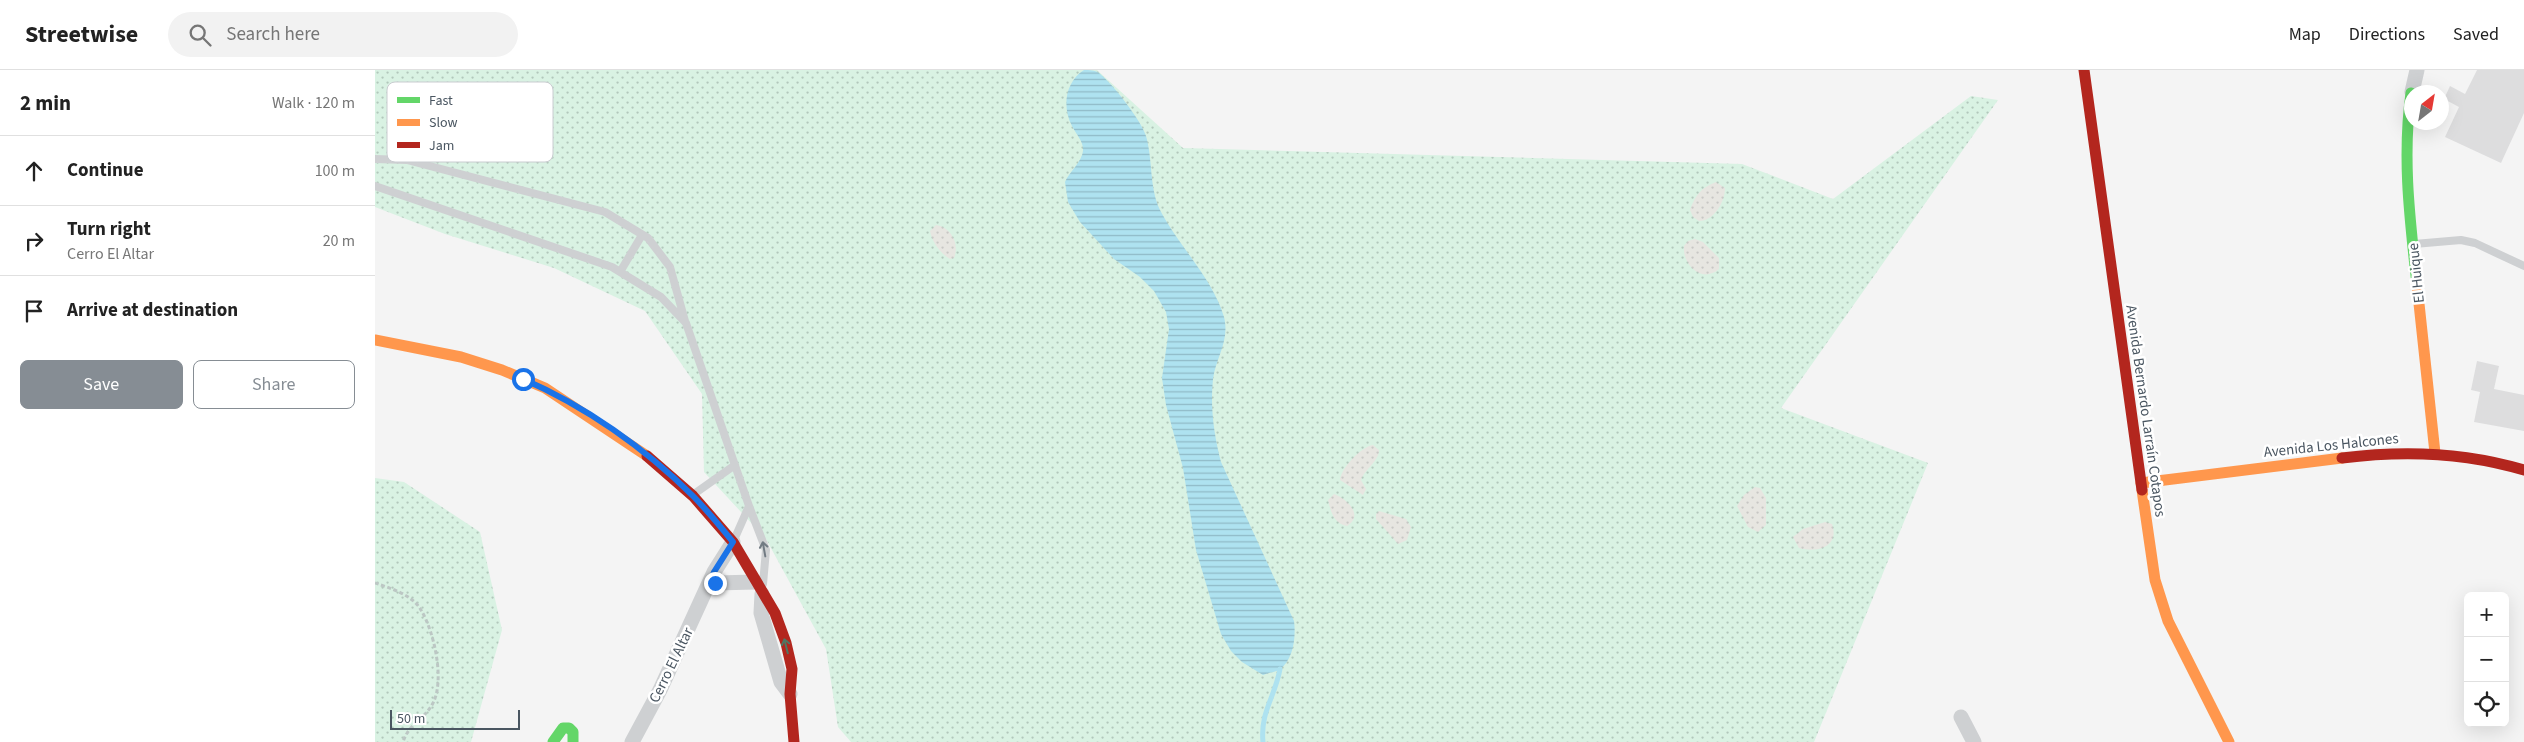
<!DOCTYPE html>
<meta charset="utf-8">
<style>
:root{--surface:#fff;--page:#f2f2f2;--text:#222;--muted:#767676;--line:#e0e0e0;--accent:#868d94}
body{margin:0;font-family:"Source Sans 3",sans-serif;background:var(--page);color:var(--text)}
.controls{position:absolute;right:15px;bottom:15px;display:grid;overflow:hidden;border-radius:8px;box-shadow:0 5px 20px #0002}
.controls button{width:45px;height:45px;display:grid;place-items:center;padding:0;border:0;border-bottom:1px solid var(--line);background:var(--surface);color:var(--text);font:25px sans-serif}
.compass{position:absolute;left:2029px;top:15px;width:45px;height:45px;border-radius:50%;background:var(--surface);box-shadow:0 5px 20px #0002;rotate:31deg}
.scale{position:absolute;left:15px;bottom:12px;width:130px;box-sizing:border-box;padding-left:5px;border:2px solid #4a5661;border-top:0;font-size:14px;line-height:18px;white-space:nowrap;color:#4a5661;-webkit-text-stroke:4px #fff;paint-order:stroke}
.stop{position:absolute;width:15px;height:15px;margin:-11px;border:4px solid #1a73e8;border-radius:50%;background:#fff}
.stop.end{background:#1a73e8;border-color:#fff;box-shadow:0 1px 5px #0008}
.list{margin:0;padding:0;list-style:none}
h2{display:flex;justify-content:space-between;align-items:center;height:65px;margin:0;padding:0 20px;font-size:21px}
h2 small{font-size:16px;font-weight:400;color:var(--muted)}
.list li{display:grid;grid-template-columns:32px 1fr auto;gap:15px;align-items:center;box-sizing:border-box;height:70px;padding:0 20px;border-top:1px solid var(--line)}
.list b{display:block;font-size:19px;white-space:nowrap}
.list p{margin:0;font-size:16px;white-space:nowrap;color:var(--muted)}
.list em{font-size:16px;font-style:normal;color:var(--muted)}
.actions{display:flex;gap:10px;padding:15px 20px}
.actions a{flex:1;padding:11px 0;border:1px solid var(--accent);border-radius:8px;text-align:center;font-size:18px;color:var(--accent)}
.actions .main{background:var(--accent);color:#fff}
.icon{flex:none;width:28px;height:28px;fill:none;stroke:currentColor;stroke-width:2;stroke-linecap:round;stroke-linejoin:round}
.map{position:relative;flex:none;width:2149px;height:672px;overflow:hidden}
header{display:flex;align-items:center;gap:30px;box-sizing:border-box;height:70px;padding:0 25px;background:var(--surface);border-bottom:1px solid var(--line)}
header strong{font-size:24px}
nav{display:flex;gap:28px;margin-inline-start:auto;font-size:18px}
.search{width:350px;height:45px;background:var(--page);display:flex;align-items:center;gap:12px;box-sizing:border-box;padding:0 18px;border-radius:28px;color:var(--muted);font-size:19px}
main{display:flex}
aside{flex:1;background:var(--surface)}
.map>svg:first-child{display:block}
.grass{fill:url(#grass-dots)}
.sand{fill:url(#sand-dots)}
.water{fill:url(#water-rules)}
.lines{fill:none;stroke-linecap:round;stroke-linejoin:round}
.stream{stroke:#aee2f0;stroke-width:5}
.building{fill:#ddddde}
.path{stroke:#bcc7c4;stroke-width:3;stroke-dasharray:4 2.5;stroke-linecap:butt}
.lane{stroke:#ced0d2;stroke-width:8}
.street{stroke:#ced0d2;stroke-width:15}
.fast{stroke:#63d668;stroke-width:11}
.slow{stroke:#ff974d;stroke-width:11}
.jam{stroke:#b3261e;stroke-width:11}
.oneway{stroke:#727b83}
.oneway2{stroke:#507663}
.route{stroke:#1a73e8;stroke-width:6}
.labels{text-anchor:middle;stroke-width:5;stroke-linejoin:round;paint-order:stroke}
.street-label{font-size:15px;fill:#4a5661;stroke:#fff}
.key{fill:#fff;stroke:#c9ccd0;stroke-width:1}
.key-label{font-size:14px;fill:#4a5661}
</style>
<header>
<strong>Streetwise</strong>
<div class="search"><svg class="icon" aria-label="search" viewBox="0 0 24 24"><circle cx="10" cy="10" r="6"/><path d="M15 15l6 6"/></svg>Search here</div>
<nav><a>Map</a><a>Directions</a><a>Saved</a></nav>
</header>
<main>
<aside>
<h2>2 min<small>Walk · 120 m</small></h2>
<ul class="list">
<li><svg class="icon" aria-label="ahead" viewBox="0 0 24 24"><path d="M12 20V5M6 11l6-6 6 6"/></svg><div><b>Continue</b></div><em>100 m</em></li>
<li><svg class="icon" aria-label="right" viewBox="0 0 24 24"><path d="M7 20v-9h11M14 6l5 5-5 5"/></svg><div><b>Turn right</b><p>Cerro El Altar</p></div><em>20 m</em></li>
<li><svg class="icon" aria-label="arrive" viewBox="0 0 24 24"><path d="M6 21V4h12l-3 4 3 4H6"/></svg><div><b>Arrive at destination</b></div></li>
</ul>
<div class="actions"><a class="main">Save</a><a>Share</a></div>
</aside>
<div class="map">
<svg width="2149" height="672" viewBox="0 0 2149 672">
<defs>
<pattern id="grass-dots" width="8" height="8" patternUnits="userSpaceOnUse" patternTransform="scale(1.25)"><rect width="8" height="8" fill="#d9f2e3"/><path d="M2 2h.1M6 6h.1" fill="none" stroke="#b2c7bb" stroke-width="1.8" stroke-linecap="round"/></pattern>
<pattern id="sand-dots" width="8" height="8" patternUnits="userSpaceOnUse" patternTransform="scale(1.25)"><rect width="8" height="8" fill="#e7e6e1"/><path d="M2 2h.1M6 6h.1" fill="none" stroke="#c8c7c4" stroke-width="1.8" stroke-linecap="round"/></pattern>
<pattern id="water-rules" width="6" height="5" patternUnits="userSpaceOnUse" patternTransform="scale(1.25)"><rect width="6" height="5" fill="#aee2f0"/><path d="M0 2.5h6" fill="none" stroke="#90bac6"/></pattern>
</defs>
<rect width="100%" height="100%" fill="#f4f4f4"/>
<path class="grass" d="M0,0H722L808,78L1367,94L1458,129L1596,26L1623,30L1406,338L1553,393L1439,672H476L463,657L451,579L391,469L329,402L327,324L270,241L179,198L70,164L0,137Z
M0,408L29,412L105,462L127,560L96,672H0Z"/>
<path class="sand" d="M1341,112L1350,118C1350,132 1339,151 1324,151L1318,147L1315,140C1320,125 1326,118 1341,112Z
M561,155C576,157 585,174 579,188L575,189C565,183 557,172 555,161Z
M1320,169L1328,172L1344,188V199C1327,214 1307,195 1309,176L1313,171Z
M998,375L1004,380C1004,391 990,399 986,410L991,419L988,425L965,410C966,398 986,377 998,375Z
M1380,417L1385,418L1391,428V455L1383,462L1373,457L1362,436L1369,425Z
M959,424C973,429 989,446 972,456C958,453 956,442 953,430Z
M1004,441L1031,449L1036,457L1032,470L1023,474L1001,449V444Z
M1450,452L1457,454C1465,477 1442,483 1424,478L1418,467L1428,459Z"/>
<path class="water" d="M709,0C715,0 719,0 724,3C737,13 766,50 771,66C778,90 774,117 785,140C803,175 838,209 849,247C855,271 841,287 838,309C835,337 839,365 846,392L919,551C921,566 919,590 904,600C900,602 893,603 888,605L867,592L856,581L846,564L821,480L808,398L791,335L787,308L794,259L791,242L779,221L765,207L739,189L705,152L693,132L690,112C694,102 707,92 708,81C709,72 701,64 697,56C687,37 690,12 709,0Z"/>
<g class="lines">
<path class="stream" d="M888,672C885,642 900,627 905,599"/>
</g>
<path class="building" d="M2102,0H2149V43L2126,93L2070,67L2084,37L2069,29L2075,16L2090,24Z
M2102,291L2124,296L2119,319L2149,325V361L2099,352L2105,322L2096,320Z"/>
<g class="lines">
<path class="path" d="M0,513C15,518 38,525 46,540C59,561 70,610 58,633C49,650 34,653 28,672"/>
<path class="lane" d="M0,89L32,90L230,142L273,168L295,197L310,251
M0,116L237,197L286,227L311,253L374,436L359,470
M2039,174L2086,170L2100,173L2149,196
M245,202L267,165
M319,424L360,395
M374,436L391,480L388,514"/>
<path class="street" d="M2037,22L2042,0
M334,517L340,513L381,512
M387,524L386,543L406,612L415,624
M1586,647L1599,672
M257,672L285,620L339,502L358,472"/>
<path class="fast" d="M2036,23C2027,88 2035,150 2042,215
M178,672L188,658H194L198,662V672"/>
<path class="slow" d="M2042,215L2060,383
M0,270L86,287L127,300L170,318L272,386
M1766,413L1967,388
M1767,420L1780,510L1793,551L1854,672"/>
<path class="jam" d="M1709,0L1767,420
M272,386L318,426L358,472L400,543L411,573L417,599L415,624L419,672
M1967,388C2029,380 2089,382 2149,400"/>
</g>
<defs><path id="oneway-shaft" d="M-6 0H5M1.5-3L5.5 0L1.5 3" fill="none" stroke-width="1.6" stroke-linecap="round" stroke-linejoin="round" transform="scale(1.25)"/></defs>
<use class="oneway" href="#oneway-shaft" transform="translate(389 479) rotate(-100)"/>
<use class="oneway2" href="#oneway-shaft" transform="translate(411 576) rotate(-104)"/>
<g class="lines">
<path class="route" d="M148,309C210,336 270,378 318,426C332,440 345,456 358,472L339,502L334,517L340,513"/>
</g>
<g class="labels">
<g class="street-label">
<text transform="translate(2041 203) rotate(-96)" y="5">El Huique</text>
<text transform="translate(1771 341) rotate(82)" y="5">Avenida Bernardo Larraín Cotapos</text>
<text transform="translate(1956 375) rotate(-6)" y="5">Avenida Los Halcones</text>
<text transform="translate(296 595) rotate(-64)" y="5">Cerro El Altar</text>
</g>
</g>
<rect x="12" y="12" width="166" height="80" rx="8" class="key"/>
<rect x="22" y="27" width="23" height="6" fill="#63d668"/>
<rect x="22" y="49" width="23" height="7" fill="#ff974d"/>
<rect x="22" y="72" width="23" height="6" fill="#b3261e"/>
<g class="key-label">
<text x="54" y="35">Fast</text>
<text x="54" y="57">Slow</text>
<text x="54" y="80">Jam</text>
</g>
</svg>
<div class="controls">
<button>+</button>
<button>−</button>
<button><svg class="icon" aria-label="locate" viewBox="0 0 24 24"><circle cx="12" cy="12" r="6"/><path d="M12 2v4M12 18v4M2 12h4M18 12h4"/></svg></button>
</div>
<svg class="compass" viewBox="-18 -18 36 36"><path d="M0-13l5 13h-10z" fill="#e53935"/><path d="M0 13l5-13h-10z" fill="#767676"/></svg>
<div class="scale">50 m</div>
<div class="stop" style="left:148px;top:309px"></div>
<div class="stop end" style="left:340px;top:513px"></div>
</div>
</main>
